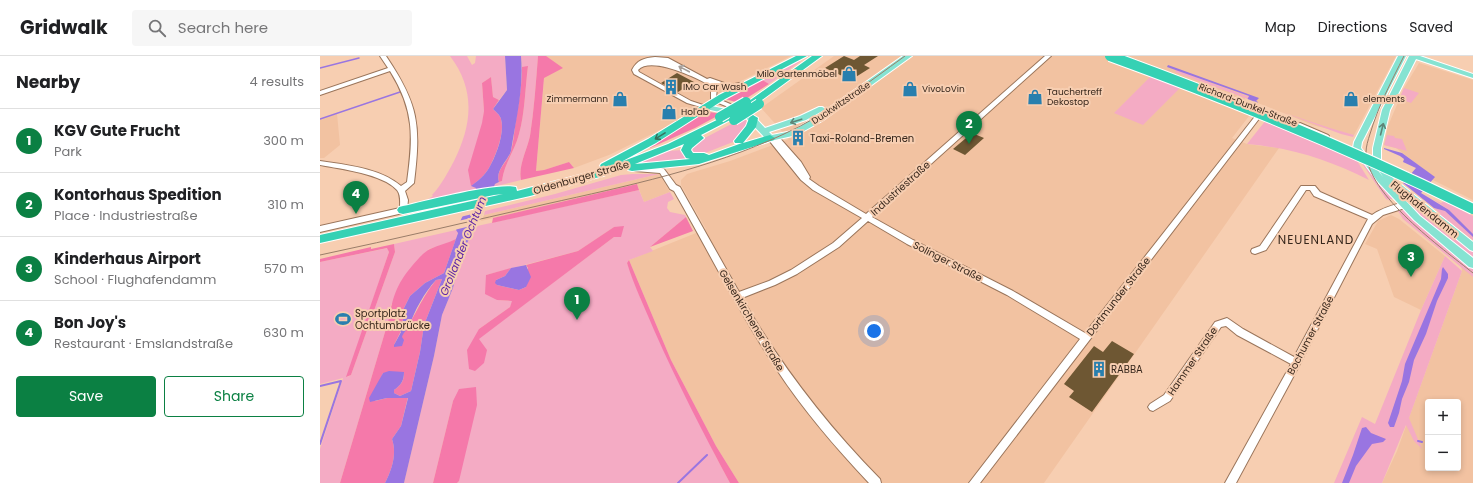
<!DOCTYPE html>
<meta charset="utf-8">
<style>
:root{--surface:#fff;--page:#f6f6f6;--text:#202124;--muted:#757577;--line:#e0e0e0;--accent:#0b8043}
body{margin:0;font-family:Poppins,sans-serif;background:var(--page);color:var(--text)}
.controls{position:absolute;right:12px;bottom:12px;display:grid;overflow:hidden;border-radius:4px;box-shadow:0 2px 6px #0003}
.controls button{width:36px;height:36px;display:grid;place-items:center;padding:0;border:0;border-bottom:1px solid var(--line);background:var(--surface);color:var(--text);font:20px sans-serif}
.you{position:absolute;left:554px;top:275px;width:14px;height:14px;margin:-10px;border:3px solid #fff;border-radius:50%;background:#1a73e8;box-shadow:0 0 0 6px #1a73e833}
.badge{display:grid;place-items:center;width:26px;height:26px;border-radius:50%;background:var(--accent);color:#fff;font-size:13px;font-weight:700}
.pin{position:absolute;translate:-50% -33px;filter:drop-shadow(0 1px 2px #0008)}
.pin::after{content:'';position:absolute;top:21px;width:14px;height:12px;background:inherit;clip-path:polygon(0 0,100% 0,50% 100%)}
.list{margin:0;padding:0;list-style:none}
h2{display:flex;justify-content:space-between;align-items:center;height:52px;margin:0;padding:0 16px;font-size:17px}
h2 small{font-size:13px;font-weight:400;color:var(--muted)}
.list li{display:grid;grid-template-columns:26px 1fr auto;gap:12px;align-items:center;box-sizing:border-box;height:64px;padding:0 16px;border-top:1px solid var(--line)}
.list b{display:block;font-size:15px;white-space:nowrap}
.list p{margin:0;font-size:13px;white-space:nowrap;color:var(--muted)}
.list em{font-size:13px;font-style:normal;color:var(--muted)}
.actions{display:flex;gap:8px;padding:12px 16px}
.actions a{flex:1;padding:9px 0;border:1px solid var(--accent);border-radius:4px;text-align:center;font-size:14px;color:var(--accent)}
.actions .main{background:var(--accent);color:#fff}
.icon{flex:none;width:22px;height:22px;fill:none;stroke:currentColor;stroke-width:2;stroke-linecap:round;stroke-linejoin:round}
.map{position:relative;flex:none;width:1153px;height:427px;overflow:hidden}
header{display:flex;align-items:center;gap:24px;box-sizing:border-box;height:56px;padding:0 20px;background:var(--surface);border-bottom:1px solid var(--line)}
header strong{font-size:19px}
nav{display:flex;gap:22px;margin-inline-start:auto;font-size:14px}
.search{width:280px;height:36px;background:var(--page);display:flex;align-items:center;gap:10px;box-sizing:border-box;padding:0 14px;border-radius:4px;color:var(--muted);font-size:15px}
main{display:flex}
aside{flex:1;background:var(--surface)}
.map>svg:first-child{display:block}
.built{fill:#f2c2a1;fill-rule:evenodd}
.green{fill:#f4abc4;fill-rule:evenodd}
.forest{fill:#f579aa}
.water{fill:#9975e1}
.pier{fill:#f7ceb1}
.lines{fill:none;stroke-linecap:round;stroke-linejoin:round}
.stream-far1{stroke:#9975e1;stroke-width:1.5}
.stream{stroke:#9975e1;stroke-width:2}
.building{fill:#6e5733}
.minor-casing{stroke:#9a755b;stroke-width:2}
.major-casing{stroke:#fff;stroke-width:2}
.highway-casing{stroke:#fff;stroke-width:2}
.minor{fill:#fff;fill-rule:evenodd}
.major{fill:#86e3d2;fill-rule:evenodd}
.highway{fill:#35d1b4;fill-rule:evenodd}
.tram{stroke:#9a7d69;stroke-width:1}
.highway-bridge-casing{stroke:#fff;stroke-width:12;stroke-linecap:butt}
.highway-bridge{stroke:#35d1b4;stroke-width:10}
.oneway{stroke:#a59e99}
.oneway2{stroke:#5e8577}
.oneway3{stroke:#367360}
.labels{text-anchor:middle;stroke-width:4;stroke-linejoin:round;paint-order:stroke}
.far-poi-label{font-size:9px;fill:#37271c;stroke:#f7ceb1;text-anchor:start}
.far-street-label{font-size:9px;fill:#37271c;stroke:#f7ceb1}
.poi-label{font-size:10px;fill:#37271c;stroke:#f7ceb1;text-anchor:start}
.street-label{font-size:10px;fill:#37271c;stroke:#f7ceb1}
.water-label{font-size:11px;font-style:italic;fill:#5d25a6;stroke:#f7ceb1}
.quarter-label{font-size:12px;letter-spacing:1px;fill:#37271c;stroke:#f7ceb1}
</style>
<header>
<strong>Gridwalk</strong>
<div class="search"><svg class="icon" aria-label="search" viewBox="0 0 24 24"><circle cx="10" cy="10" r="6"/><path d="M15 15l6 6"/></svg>Search here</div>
<nav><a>Map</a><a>Directions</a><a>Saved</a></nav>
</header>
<main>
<aside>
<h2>Nearby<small>4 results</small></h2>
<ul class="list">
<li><span class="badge">1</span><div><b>KGV Gute Frucht</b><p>Park</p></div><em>300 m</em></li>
<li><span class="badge">2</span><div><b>Kontorhaus Spedition</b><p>Place · Industriestraße</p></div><em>310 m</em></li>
<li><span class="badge">3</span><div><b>Kinderhaus Airport</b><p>School · Flughafendamm</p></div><em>570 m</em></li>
<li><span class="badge">4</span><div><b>Bon Joy's</b><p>Restaurant · Emslandstraße</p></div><em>630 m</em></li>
</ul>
<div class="actions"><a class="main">Save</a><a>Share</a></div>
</aside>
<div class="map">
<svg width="1153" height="427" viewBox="0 0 1153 427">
<rect width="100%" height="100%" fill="#f7ceb1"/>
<path class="built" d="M226,0H471L415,28L344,72L289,99L254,112L249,106L224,114L216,115Z
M514,0H1076L1034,79L933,55L912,82L927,88L959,92L724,427H419L396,390L351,304L309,204L386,173L361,129V124L367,118L410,105L469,83L441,52Z
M1099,7L1153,24V144L1107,121L1104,113L1076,92L1064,89L1068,70L1084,32Z
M17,58L20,89L4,102H0V63Z
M339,118L350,136L324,146L317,128L161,165L164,159Z
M1132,153L1153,165V427H1062L1077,395L1142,215ZM1108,346H1138V412H1108Z
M1071,159L1079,163L1125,200L1101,254L1074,241L1057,193L1045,188L1058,165Z"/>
<path class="green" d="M130,0H147L152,9L155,7L156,0H185L187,34L179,44L173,41L171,21L162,27L164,55L156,132L154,135L105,145L113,140L112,139C122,128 127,118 134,105C152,69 156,34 130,0Z
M201,0H218C216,26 214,54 210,80C207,94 198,110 201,124L173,131L175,128L182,125C184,108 195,94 199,78C205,57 205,33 208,11H202Z
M479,4L481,5L449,28L441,23Z
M856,14L929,41L928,43L855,16Z
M832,19L862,30L823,69L794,57Z
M1084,32L1099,37L1091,47L1083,44L1080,41Z
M962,56L1010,72L1034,79L1033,81L1021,78Z
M421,63L426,64L427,67L418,83L413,86L385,97H377L372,95L371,93L377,86Z
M946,64L1034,100L1049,124C1009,104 972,92 927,88Z
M1067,79L1074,80L1075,82L1082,83L1087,95L1064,89Z
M433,82L384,102L312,109L347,95L363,94L385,102Z
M1039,103L1048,111L1058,129H1063L1076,143H1068L1070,145L1066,143Z
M1054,111L1066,123L1153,194V205L1109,170L1082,143Z
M313,118H339L164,159L165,155L235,138L301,119Z
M319,134L324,146L350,136L354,143L348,146L347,152L350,156L365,159L366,161L330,191L333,195L309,204L307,207L321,244L396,401L410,427H137L139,425L133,345L113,427H84L114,300L122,259L133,232L143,195L157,170ZM294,171L301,181H294L158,283L159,273L190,251L193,245L177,244L166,219L258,195Z
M1113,143L1121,147L1124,145L1153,160V178L1129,154Z
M1114,152L1125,155L1153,181V184L1119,158H1121Z
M1084,154L1153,210V221L1083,163L1078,155Z
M136,174L138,176L136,183L126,188L109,193L71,249L68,266L20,427H0V393L23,322L0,328V206L68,192L69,196L27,321L31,319L75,196L74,188Z
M1125,200L1142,215L1089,362L1102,393L1094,385L1086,369L1062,427H1014L1042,361L1055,368L1101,254Z"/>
<path class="forest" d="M218,0H226L243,12L224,22L216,115L224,114L249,106L254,112L201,124C198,110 207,94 210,80C214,54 216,26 218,0Z
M208,10C205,33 205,57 199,78C195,94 184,108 182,125L179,126C175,114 188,106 191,95C193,87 194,79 195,70C198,51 202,31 202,11Z
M171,21L173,41L179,44L173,53C176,56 180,59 181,63C185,77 176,99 169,112C165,119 158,125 151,130L148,114L162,67L164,55L162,27Z
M441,23L449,28L419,47L402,42Z
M384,55L401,58L375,72L330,92L328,90Z
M317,128L319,134L172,167L173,162Z
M366,161L373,175L330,191Z
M304,170L301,181H294L159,283L167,294L164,307L155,315L149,313L147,294L159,273L190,251L192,245L177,244L165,238L166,219L191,212L185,220L176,224L177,229L199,234L206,231L208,212L206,209L258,195L294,171Z
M136,183L124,217L105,227L90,240L84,252L83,264L80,270L81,275L74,289C92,270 99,244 116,224L122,223L104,269L100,296L91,335L80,340L74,337V334C81,329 84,325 84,317H63L60,324L55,345L67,342L88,341L81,370L72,383C77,398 72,413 65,427H20L68,266C73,241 76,229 92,210C97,204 104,196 110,193C119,189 128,187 136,183Z
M74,188L75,196L31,319L26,321L69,196L67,192L0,206V203L51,191V193Z
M309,204L351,304L396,390L419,427H410C383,377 357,326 334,274C325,252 314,230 307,207Z
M156,331L157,349L139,425L137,427H113L133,345L139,333Z"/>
<path class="water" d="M185,0H201C204,32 196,63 191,95C188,105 175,114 179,126L175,128L163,156L143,195L133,232L122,259L114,300L84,427H65C72,413 77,398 72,383L81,370L88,342H67L50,346L49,342L63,317L69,315L84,316C84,325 81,329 74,334V337L80,340L91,335L100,296L104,269L122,223L116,224C104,237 95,254 89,270C87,274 83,277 82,281L84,284L82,290L74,291V289L81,276L79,273L83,264L84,252L90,240L105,227L124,217L138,177L136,174L156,132L151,130C158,125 165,119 169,112C176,100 185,77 181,63C180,59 176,56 173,53L187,34Z
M848,9L939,42L936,45L938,46L936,48L927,44L929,40L847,11Z
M1064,92L1082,97L1115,121L1101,137L1129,154L1153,178V181L1125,155L1114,152L1083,127L1096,112L1083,106L1084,103L1080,100L1064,93Z
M206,209L211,221L206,231L199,234L177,229L175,227L176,224L185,220L191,212Z
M1123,211L1128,218V222L1117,245L1106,278L1094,304L1089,326L1082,343L1079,357L1074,371H1070L1068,367L1082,325L1085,308L1121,223L1122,213Z
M1046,371L1051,377L1066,383L1063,386L1052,388L1036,410L1029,427H1022L1033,399L1042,372Z"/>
<path class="pier" d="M925,42L971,60L1029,84L940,51L938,48L936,50L926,46Z
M176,131L165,155L140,161L152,136Z
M164,159L159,168L134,174L138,165Z"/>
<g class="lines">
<path class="stream-far1" d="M0,12L39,2
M0,63L80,36"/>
<path class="stream" d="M0,330L21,325L0,388
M1098,385L1102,386
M358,427L387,399"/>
</g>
<path class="building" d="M524,0L534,4L540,0H558L544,9L550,12L531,24L505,12Z
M357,17L374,26L358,36L341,27Z
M652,77L664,82L645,99L633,93Z
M792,285L814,298L772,356L749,341L754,335L744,328L774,290L783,296Z"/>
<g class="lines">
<defs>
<path id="minor" d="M60,0H66C99,49 101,69 94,127L85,135L88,144L87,154L83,157L0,176V170L80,152C80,146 81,139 77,134C63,118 21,113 0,109V105C27,109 60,112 81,130L87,126C93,82 95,55 70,15L0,39V35L68,12Z
M725,0H731L552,161L593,184L693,235L765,277L940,54L942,53L945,55L660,427H649L760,283L687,239L587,188L548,165L519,191L477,218L455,229L422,242C461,310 505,367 560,423L561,427H549C516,392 484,355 457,314C419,257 388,194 354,135L350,133L340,117L315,115L312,113L315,111L344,113L356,129L360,131L419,236L449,225L471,214L513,187L542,162L493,134L481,124L448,83V81L458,80L481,106L490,121L489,123L499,130L546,158Z
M335,1L348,2L387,23L390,22L410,29L424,26L427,28C418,35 406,32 396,28L397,31L396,42L415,50L416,51L413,53L391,44V30C375,21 331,0 318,14L319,16L371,45L389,51L386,53L384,52L367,47L314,18L312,14C317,4 324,2 335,1Z
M980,67L1008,79L1009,80L1006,82L1004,81L978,70L977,69Z
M981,130H995L1000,136L1052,159C1062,152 1073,149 1085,146L1089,149L1088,151L1063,159L1052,168L971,325L916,427H905L971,308L917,279L906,270L901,271L850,345L833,355L830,354L828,351L830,348L844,339L895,266L907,262L910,264L923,273L974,301L1048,163L994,140L990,134H986L946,194L935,198L932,197L931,195L932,193L940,190Z"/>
<path id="major" d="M583,0H592L502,65L477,79L450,85L447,84L426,62L386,53L382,51L386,49L432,58L445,72L480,60L499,51H502L506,53L486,64L449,76L452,79L472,75L496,61Z
M1078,0H1086L1042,86L1041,92L1063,121L1053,105V92L1062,54L1089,0H1100L1153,18V22L1096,3L1070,54L1061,92V105L1073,122L1153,186V195L1150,194L1073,131L1100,160L1153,202V212L1149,211L1094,164L1058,126L1033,92L1034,86Z"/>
<path id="highway" d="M476,0H487L405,43L336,87L301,106L348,88L407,59L412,62L410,64L381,79L384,82L372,92L371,94L373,97H384L389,99L422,87H415L414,85L426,70L430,60L433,59L438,62L436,71L423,87L450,79L455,82L454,84L379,108L312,115L308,114L307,111L283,120L210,140L0,187V179L183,138L174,139L83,158L79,157L77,154L79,151L83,150C106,145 177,126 196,131L197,135L283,113L280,110L281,108L328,83L399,39ZM364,88L361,94L366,102L370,103L315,108Z
M492,0H502L435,49H429L427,47L429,45Z"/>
</defs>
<use href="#minor" class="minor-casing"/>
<use href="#major" class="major-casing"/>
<use href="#highway" class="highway-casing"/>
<use href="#minor" class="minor"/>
<use href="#major" class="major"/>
<use href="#highway" class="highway"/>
<path class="tram" d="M786,0L957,62L1047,101L1095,119
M1084,0C1071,26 1058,51 1050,78C1048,84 1046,91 1046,96C1047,139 1122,192 1153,217
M0,199C76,183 151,165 226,148C307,130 389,113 464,78C508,58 546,28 585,0"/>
<defs>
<path id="highway-bridge" d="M790,0C914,45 1035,95 1153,153
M400,61L426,46
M414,64L439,48"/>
</defs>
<use href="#highway-bridge" class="highway-bridge-casing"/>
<use href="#highway-bridge" class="highway-bridge"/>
</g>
<defs><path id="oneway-shaft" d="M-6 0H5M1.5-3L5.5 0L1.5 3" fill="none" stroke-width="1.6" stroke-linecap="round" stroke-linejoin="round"/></defs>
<use class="oneway" href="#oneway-shaft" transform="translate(364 13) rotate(-152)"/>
<g class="oneway2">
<use href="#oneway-shaft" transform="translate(476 65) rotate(162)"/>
<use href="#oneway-shaft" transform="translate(1062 73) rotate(-76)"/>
</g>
<use class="oneway3" href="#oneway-shaft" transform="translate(340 80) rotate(148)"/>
<defs>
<symbol id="shop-bare" viewBox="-9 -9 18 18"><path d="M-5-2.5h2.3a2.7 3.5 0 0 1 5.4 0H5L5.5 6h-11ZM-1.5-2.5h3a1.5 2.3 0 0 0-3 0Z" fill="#287fae" stroke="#f7ceb1" stroke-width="2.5" paint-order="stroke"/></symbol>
<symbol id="building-bare" viewBox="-9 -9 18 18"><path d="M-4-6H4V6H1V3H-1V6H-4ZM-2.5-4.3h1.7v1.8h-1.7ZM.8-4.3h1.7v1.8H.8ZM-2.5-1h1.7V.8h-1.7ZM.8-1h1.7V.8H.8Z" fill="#287fae" stroke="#f7ceb1" stroke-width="2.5" paint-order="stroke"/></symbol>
<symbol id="stadium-bare" viewBox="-9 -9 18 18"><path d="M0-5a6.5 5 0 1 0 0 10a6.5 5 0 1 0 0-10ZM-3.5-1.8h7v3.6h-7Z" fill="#287fae" stroke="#f7ceb1" stroke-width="2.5" paint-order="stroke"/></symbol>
</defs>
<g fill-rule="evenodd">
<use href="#shop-bare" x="518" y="7" width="22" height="22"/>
<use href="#building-bare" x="340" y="20" width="22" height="22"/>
<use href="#shop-bare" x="579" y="22" width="22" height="22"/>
<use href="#shop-bare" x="704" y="30" width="22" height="22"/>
<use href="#shop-bare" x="289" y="32" width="22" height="22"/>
<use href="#shop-bare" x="1020" y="32" width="22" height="22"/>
<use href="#shop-bare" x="338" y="45" width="22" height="22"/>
<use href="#building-bare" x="467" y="71" width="22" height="22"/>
<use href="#stadium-bare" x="12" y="252" width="22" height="22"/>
<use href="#building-bare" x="768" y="302" width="22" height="22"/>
</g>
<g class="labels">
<g class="far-poi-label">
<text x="517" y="21" text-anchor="end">Milo Gartenmöbel</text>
<text x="363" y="34">IMO Car Wash</text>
<text x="602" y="36">VivoLoVin</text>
<text x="727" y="39">Tauchertreff<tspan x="727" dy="10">Dekostop</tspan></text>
<text x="288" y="46" text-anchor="end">Zimmermann</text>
<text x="1043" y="46">elements</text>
<text x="361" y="59">Hol'ab</text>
</g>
<g class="far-street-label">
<text transform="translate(521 47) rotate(-34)" y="3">Duckwitzstraße</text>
<text transform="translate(928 49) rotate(21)" y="3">Richard-Dunkel-Straße</text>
</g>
<g class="poi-label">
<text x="490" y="86">Taxi-Roland-Bremen</text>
<text x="35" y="261">Sportplatz<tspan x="35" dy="12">Ochtumbrücke</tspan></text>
<text x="791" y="317">RABBA</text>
</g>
<g class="street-label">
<text transform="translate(261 121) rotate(-16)" y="4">Oldenburger Straße</text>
<text transform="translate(580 132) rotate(-42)" y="4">Industriestraße</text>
<text transform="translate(1105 153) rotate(39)" y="4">Flughafendamm</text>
<text transform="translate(628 205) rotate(27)" y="4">Solinger Straße</text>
<text transform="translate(798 240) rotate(-52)" y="4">Dortmunder Straße</text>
<text transform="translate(432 264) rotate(59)" y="4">Gelsenkirchener Straße</text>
<text transform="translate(990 279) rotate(-62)" y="4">Bochumer Straße</text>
<text transform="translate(872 305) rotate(-56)" y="4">Hammer Straße</text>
</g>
<g class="water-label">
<text transform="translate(143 190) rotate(-68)" y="4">Grollander Ochtum</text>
</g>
<g class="quarter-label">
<text x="996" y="188">NEUENLAND</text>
</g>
</g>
</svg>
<div class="controls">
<button>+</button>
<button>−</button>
</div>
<div class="you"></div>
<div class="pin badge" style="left:257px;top:264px">1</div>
<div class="pin badge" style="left:649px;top:88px">2</div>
<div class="pin badge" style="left:1091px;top:221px">3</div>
<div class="pin badge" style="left:36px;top:158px">4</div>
</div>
</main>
